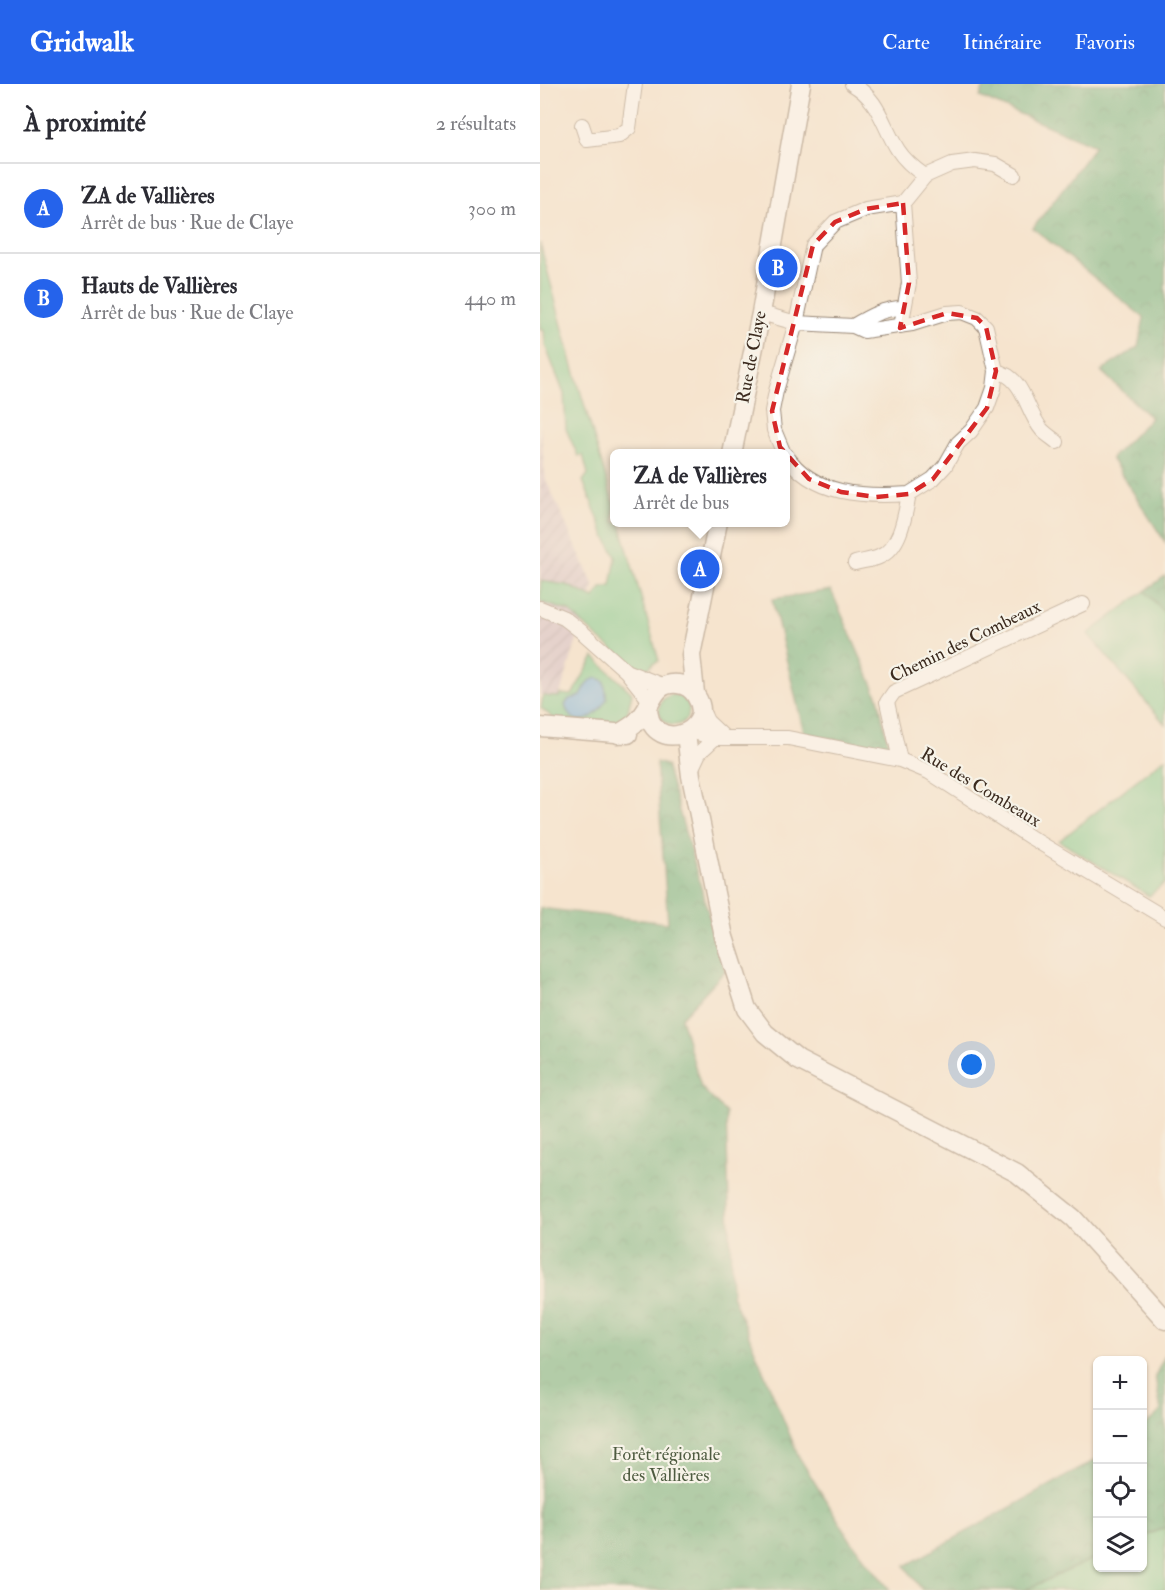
<!DOCTYPE html>
<html lang="fr">
<meta charset="utf-8">
<style>
:root{--surface:#fff;--page:#f7f7f7;--text:#2b2b33;--muted:#7c7c81;--line:#e1e1e2;--accent:#2563eb}
body{margin:0;font-family:"IM FELL Double Pica",serif;background:var(--page);color:var(--text)}
.controls{position:absolute;right:18px;bottom:18px;display:grid;overflow:hidden;border-radius:9px;box-shadow:0 2px 4px #0004}
.controls button{width:54px;height:54px;display:grid;place-items:center;padding:0;border:0;border-bottom:2px solid var(--line);background:var(--surface);color:var(--text);font:30px sans-serif}
.you{position:absolute;left:432px;top:981px;width:21px;height:21px;margin:-15px;border:4px solid #fff;border-radius:50%;background:#1a73e8;box-shadow:0 0 0 9px #1a73e833}
.badge{display:grid;place-items:center;width:39px;height:39px;border-radius:50%;background:var(--accent);color:#fff;font-size:20px;font-weight:700}
.pin{position:absolute;translate:-50% -50%;border:3px solid #fff;box-shadow:0 2px 6px #0006}
.popup{position:absolute;left:70px;top:365px;width:180px;height:78px;box-sizing:border-box;display:grid;place-content:center;border-radius:9px;background:var(--surface);filter:drop-shadow(0 2px 4px #0005);font-size:20px;white-space:nowrap;color:var(--muted)}
.popup b{font-size:22px;color:var(--text)}
.popup::after{content:'';position:absolute;left:50%;top:100%;margin-left:-12px;border:12px solid transparent;border-top-color:var(--surface)}
.list{margin:0;padding:0;list-style:none}
h2{display:flex;justify-content:space-between;align-items:center;height:78px;margin:0;padding:0 24px;font-size:26px}
h2 small{font-size:20px;font-weight:400;color:var(--muted)}
.list li{display:grid;grid-template-columns:39px 1fr auto;gap:18px;align-items:center;box-sizing:border-box;height:90px;padding:0 24px;border-top:2px solid var(--line)}
.list b{display:block;font-size:22px;white-space:nowrap}
.list p{margin:0;font-size:20px;white-space:nowrap;color:var(--muted)}
.list em{font-size:20px;font-style:normal;color:var(--muted)}
.icon{flex:none;width:33px;height:33px;fill:none;stroke:currentColor;stroke-width:2;stroke-linecap:round;stroke-linejoin:round}
.map{position:relative;flex:none;width:625px;height:1506px;overflow:hidden}
header{display:flex;align-items:center;gap:36px;box-sizing:border-box;height:84px;padding:0 30px;background:var(--accent);color:#fff}
header strong{font-size:28px}
nav{display:flex;gap:33px;margin-inline-start:auto;font-size:21px}
main{display:flex}
aside{flex:1;background:var(--surface)}
.map>svg:first-child{display:block}
.industrial{fill:url(#industrial-furrows)}
.green{fill:#79cc8f;stroke:#5a7b56;stroke-width:1.5}
.forest{fill:url(#forest-crowns);stroke:#4e6d4c;stroke-width:1.5}
.water{fill:#6db0e2;stroke:#546d80;stroke-width:1.5}
.lines{fill:none;stroke-linecap:round;stroke-linejoin:round}
.minor-casing{stroke:#988776;stroke-width:16}
.tertiary-casing{stroke:#988776;stroke-width:21}
.minor{stroke:#fff;stroke-width:14}
.tertiary{stroke:#fff;stroke-width:18}
.marked{fill:none;stroke:#d62828;stroke-width:4.5;stroke-dasharray:12 8;stroke-linejoin:round}
.labels{text-anchor:middle;stroke-width:4.5;stroke-linejoin:round;paint-order:stroke}
.street-label{font-size:18px;fill:#3b2a1e;stroke:#f7f3e8}
.park-label{font-size:18px;fill:#4e5b40;stroke:#f7f3e8}
</style>
<header>
<strong>Gridwalk</strong>
<nav><a>Carte</a><a>Itinéraire</a><a>Favoris</a></nav>
</header>
<main>
<aside>
<h2>À proximité<small>2 résultats</small></h2>
<ul class="list">
<li><span class="badge">A</span><div><b>ZA de Vallières</b><p>Arrêt de bus · Rue de Claye</p></div><em>300 m</em></li>
<li><span class="badge">B</span><div><b>Hauts de Vallières</b><p>Arrêt de bus · Rue de Claye</p></div><em>440 m</em></li>
</ul>
</aside>
<div class="map">
<svg width="625" height="1506" viewBox="0 0 625 1506">
<defs>
<pattern id="industrial-furrows" width="10" height="10" patternUnits="userSpaceOnUse" patternTransform="scale(1.5)"><rect width="10" height="10" fill="#d1bdc9"/><path d="M-1 1l2-2M0 10L10 0M9 11l2-2" fill="none" stroke="#ab9aa3"/></pattern>
<pattern id="forest-crowns" width="20" height="18" patternUnits="userSpaceOnUse" patternTransform="scale(1.5)"><rect width="20" height="18" fill="#62b07a"/><path d="M2 6a3 3 0 1 1 6 0M12 15a3 3 0 1 1 6 0" fill="none" stroke="#528f63"/></pattern>
</defs>
<rect width="100%" height="100%" fill="#f7f3e8"/>
<filter id="ink" filterUnits="userSpaceOnUse"><feTurbulence type="fractalNoise" baseFrequency=".0167" numOctaves="2"/><feDisplacementMap in="SourceGraphic" scale="12" xChannelSelector="R" yChannelSelector="G"/><feConvolveMatrix kernelMatrix="1 2 1 2 8 2 1 2 1" color-interpolation-filters="sRGB"/></filter>
<filter id="wash" filterUnits="userSpaceOnUse"><feTurbulence type="fractalNoise" baseFrequency=".008" numOctaves="4" result="noise"/><feDisplacementMap in="SourceGraphic" scale="24" xChannelSelector="R" yChannelSelector="G"/><feGaussianBlur stdDeviation="1.35" result="paint"/><feColorMatrix in="noise" values="0 0 0 0 0 0 0 0 0 0 0 0 0 0 0 0 0 1.4 0 .05"/><feComposite in="paint" operator="in"/></filter>
<g filter="url(#wash)">
<rect width="100%" height="100%" fill="#f5e4ce"/>
<path class="industrial" d="M0,339L5,394L54,502L19,613L0,611Z"/>
<path class="green" d="M0,159L32,279L74,421V438L80,439L119,577L114,579L103,589L57,553L29,527L0,518L1,497L27,501L54,514L61,504L71,502L76,473L65,452L43,397L48,390L43,371L38,372L26,345L24,310L5,261L4,246H0Z
M605,507L625,529V640L548,550Z
M54,573L92,609L87,631L90,635L73,642L14,635L1,624L3,612L19,613L20,610L32,611Z
M119 626a15 15 0 1 1 30 0a15 15 0 1 1-30 0Z
M625,674V799L609,812L519,757Z
M625,1443V1506H485L557,1473L558,1484H602L603,1453Z"/>
<path class="forest" d="M445,0H625V458L571,374L611,334L561,287L598,263L604,234L493,144L555,62L440,13Z
M625,492V529L605,507Z
M291,506L338,613L349,664L324,661L264,649L232,515Z
M116,678L126,681L185,887L141,934L161,1003L186,1029L192,1211L259,1373L311,1457L350,1506H0V824L128,839Z
M625,1271V1443L603,1453V1343L621,1327L615,1292Z
M557,1375V1473L485,1506H382L365,1482Z"/>
<path class="water" d="M58,594L64,597L67,615C63,620 60,627 55,630C42,641 29,637 25,621L29,615L41,612C46,602 46,596 58,594Z"/>
</g>
<g filter="url(#ink)">
<g class="lines">
<defs>
<path id="minor" d="M312,0C340,16 342,41 358,66C365,77 375,85 385,92
M42,41L47,56L79,52L89,44L95,0
M363,119L385,92L412,80L435,77L455,80L474,91
M221,229L256,239L313,242L324,247L372,240L407,229L422,228L437,234L446,243L456,287L454,304L447,324L431,347L418,359L405,382L393,395L369,410C365,431 361,464 339,473C332,476 323,477 315,479
M313,242C330,232 344,224 363,224
M361,242L369,199L363,119
M456,287C485,293 485,326 502,346C506,350 512,354 517,358
M244,370L234,346L232,327L236,307L256,239L273,161L295,138L326,125L363,119
M246,371C273,412 325,413 369,410
M0,524L24,534L42,548L86,587L110,617
M88,588L124,602
M161,624L167,637L185,654
M150,647L175,654H248L344,673L360,676L389,688L490,753L625,834
M360,676L347,618L354,608L543,520
M151,686L159,669L175,654"/>
<path id="tertiary" d="M192,370L221,229L261,0
M155,609L151,571L178,438
M0,643L88,650
M146,649L151,692L184,853L207,925L225,949L258,976L477,1089L533,1134L625,1236
M78,650C86,645 94,642 100,634C113,621 113,597 138,600C146,601 152,605 156,612C180,649 107,674 108,621"/>
</defs>
<use href="#minor" class="minor-casing"/>
<use href="#tertiary" class="tertiary-casing"/>
<use href="#minor" class="minor"/>
<use href="#tertiary" class="tertiary"/>
</g>
</g>
<path d="M0 0H625V1506H0ZM363,119L369,199L360,244L407,229L437,234L446,243L456,287L447,324L393,395L369,410L336,413L301,408L269,395L240,363L232,327L273,161L295,138L326,125Z" fill="#f5e4ce" fill-opacity=".55" fill-rule="evenodd"/>
<path class="marked" d="M363,119L369,199L360,244L407,229L437,234L446,243L456,287L447,324L393,395L369,410L336,413L301,408L269,395L240,363L232,327L273,161L295,138L326,125Z"/>
<g class="labels">
<g class="street-label">
<text transform="translate(211 273) rotate(-79)" y="6">Rue de Claye</text>
<text transform="translate(425 557) rotate(-26)" y="6">Chemin des Combeaux</text>
<text transform="translate(441 703) rotate(31)" y="6">Rue des Combeaux</text>
</g>
<g class="park-label">
<text x="126" y="1376">Forêt régionale<tspan x="126" dy="21">des Vallières</tspan></text>
</g>
</g>
</svg>
<div class="controls">
<button>+</button>
<button>−</button>
<button><svg class="icon" aria-label="locate" viewBox="0 0 24 24"><circle cx="12" cy="12" r="6"/><path d="M12 2v4M12 18v4M2 12h4M18 12h4"/></svg></button>
<button><svg class="icon" aria-label="layers" viewBox="0 0 24 24"><path d="M12 4l9 5-9 5-9-5zM3 14l9 5 9-5"/></svg></button>
</div>
<div class="you"></div>
<div class="pin badge" style="left:160px;top:485px">A</div>
<div class="popup"><b>ZA de Vallières</b>Arrêt de bus</div>
<div class="pin badge" style="left:238px;top:184px">B</div>
</div>
</main>
